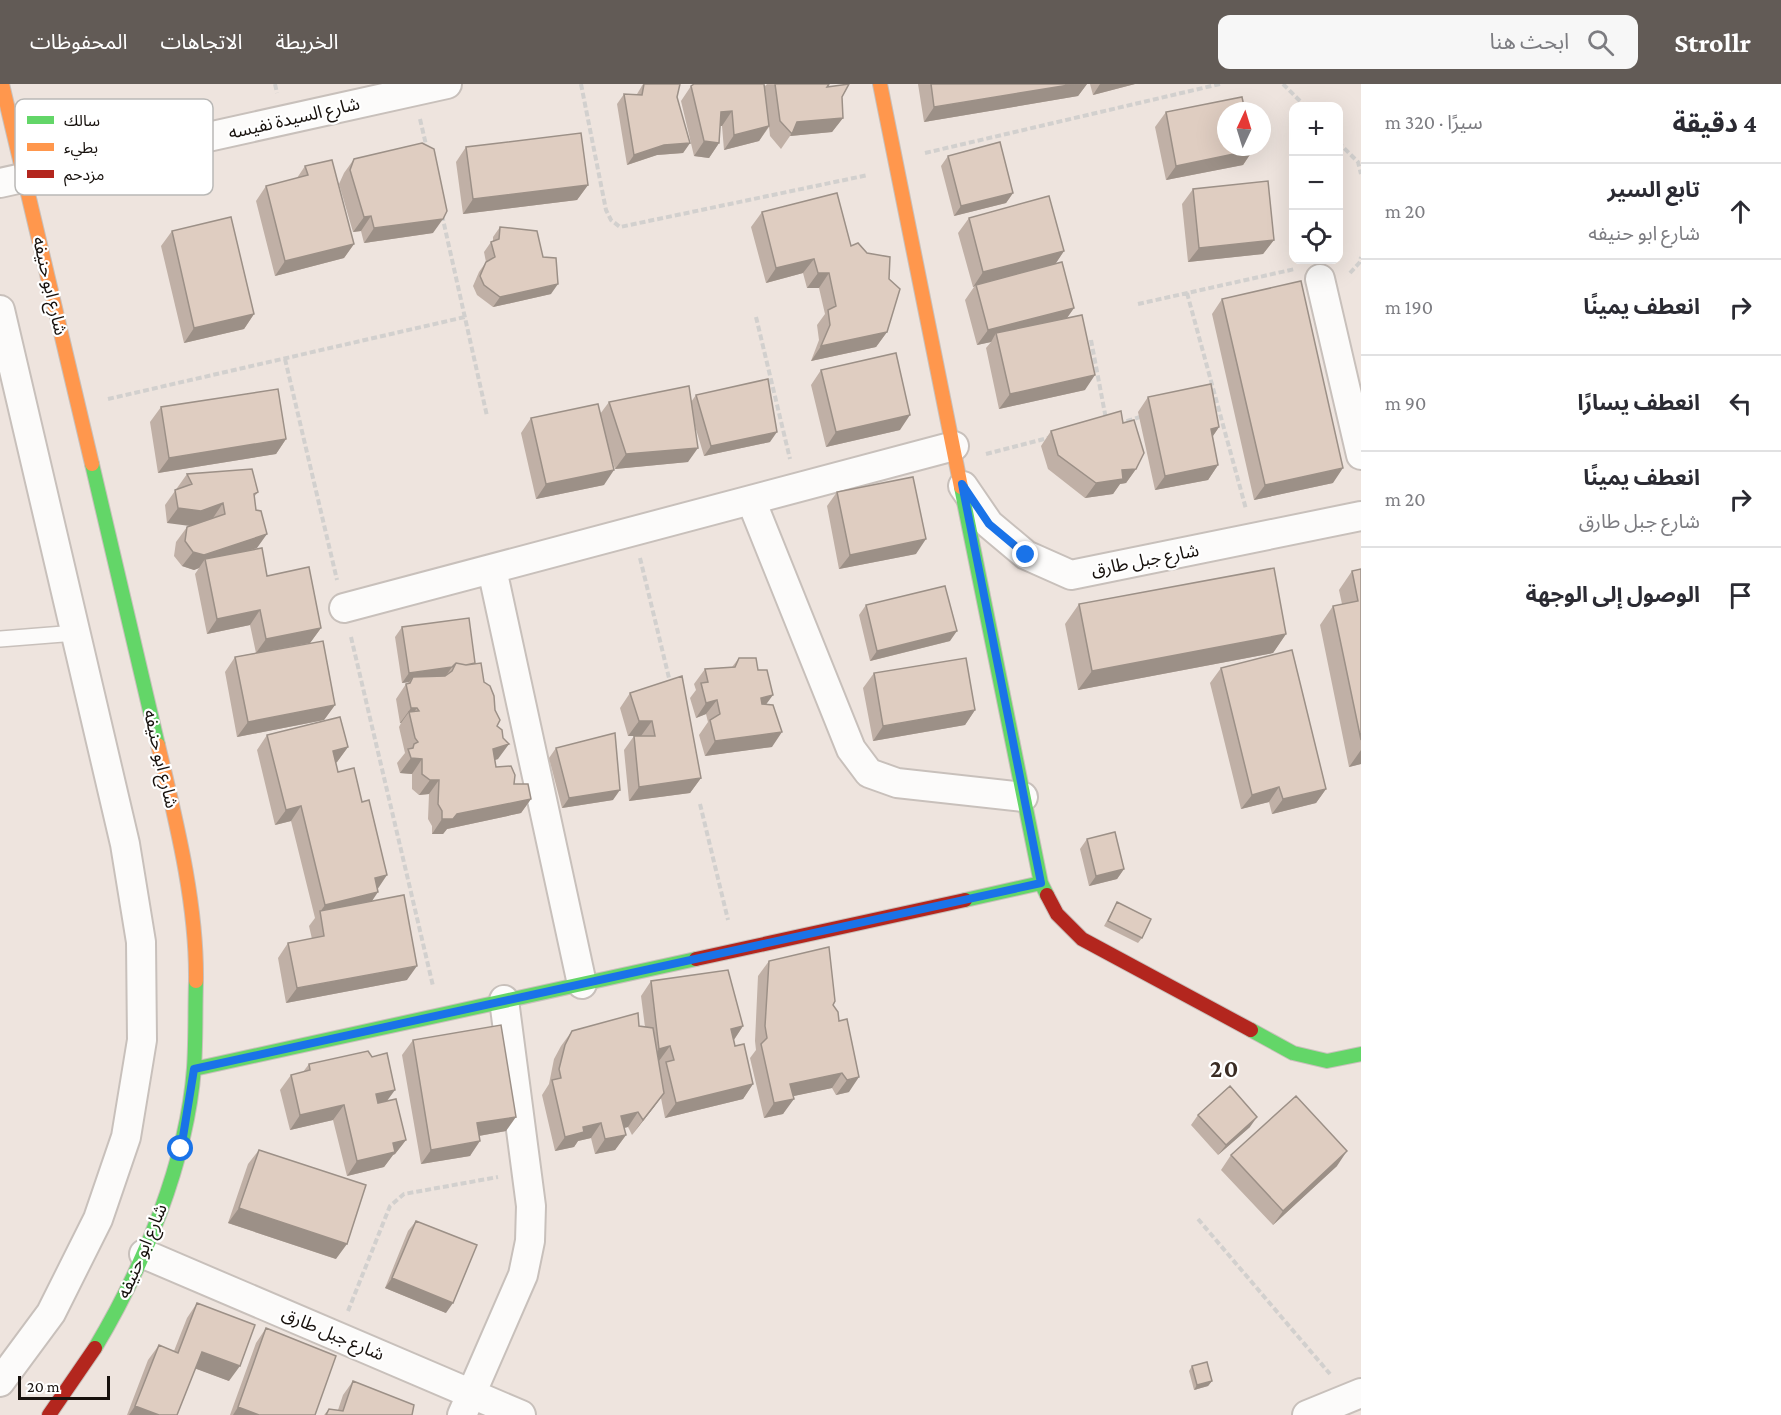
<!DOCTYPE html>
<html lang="ar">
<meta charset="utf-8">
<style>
:root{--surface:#fff;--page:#f7f7f7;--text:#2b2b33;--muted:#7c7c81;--line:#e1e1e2;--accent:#625b56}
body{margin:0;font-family:"Crimson Pro","Noto Sans Arabic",serif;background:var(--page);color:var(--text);direction:rtl}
.controls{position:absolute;right:18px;top:18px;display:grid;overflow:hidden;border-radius:12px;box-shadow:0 6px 24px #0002}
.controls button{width:54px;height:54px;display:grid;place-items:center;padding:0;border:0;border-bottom:2px solid var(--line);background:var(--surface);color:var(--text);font:30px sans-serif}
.compass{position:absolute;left:1217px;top:18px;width:54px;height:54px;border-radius:50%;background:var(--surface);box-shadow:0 6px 24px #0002;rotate:4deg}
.scale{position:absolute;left:18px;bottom:15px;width:92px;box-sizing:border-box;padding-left:6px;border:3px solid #17110d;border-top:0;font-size:16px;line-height:21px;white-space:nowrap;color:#17110d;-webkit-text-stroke:4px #fff;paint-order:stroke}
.stop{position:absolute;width:18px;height:18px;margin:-14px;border:4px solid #1a73e8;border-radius:50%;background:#fff}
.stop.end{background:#1a73e8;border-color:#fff;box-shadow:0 2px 6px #0008}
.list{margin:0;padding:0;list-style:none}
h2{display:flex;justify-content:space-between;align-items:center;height:78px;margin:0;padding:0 24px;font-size:26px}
h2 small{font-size:20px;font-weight:400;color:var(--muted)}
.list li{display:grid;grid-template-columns:39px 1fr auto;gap:18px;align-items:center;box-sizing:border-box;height:96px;padding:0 24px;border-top:2px solid var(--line)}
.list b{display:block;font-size:22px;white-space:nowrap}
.list p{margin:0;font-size:20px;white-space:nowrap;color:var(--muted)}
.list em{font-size:20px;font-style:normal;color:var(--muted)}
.icon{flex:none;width:33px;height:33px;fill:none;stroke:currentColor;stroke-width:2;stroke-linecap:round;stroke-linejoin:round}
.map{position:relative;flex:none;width:1361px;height:1331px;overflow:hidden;direction:ltr}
header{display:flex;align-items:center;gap:36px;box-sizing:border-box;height:84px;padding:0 30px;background:var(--accent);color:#fff}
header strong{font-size:28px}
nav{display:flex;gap:33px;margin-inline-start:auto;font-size:21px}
.search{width:420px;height:54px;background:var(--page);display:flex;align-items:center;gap:15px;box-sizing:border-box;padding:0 21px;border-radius:12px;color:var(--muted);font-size:22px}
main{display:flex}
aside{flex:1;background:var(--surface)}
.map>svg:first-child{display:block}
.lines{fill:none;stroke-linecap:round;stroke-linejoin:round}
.lane-casing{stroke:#c8c0bb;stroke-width:18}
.street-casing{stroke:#c8c0bb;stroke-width:32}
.fast-casing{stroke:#c8c0bb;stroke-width:16}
.slow-casing{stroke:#c8c0bb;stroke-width:16}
.jam-casing{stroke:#c8c0bb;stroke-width:16}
.path{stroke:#d2d0ce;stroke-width:4;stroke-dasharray:6 3;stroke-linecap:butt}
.lane{stroke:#fcfbfa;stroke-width:15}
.street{stroke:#fcfbfa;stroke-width:28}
.fast{stroke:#63d668;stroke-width:14}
.slow{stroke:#ff974d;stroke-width:14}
.jam{stroke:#b3261e;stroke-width:14}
.wall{fill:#c0b0a6}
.shaded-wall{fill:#9c9087}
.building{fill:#dfcdc1;stroke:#9c9087;stroke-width:1.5}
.route{stroke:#1a73e8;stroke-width:8}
.labels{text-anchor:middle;stroke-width:4.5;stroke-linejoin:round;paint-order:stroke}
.street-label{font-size:18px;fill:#17110d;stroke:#fff}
.district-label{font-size:24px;font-weight:bold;letter-spacing:1.5px;fill:#392b22;stroke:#fff}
.key{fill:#fff;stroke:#b9b8b6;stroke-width:1.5}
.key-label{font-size:16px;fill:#17110d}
</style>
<header>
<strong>Strollr</strong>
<div class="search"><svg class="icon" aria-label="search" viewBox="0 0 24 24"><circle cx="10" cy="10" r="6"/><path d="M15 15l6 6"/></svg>ابحث هنا</div>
<nav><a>الخريطة</a><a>الاتجاهات</a><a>المحفوظات</a></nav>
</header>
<main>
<aside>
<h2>4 دقيقة<small>سيرًا · 320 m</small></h2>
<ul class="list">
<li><svg class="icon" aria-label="ahead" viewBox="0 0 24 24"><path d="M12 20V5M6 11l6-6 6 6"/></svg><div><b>تابع السير</b><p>شارع ابو حنيفه</p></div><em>20 m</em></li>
<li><svg class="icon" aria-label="right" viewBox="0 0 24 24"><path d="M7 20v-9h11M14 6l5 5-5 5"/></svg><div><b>انعطف يمينًا</b></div><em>190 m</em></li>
<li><svg class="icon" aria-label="left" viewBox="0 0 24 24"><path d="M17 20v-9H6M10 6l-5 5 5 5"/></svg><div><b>انعطف يسارًا</b></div><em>90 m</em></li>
<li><svg class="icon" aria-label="right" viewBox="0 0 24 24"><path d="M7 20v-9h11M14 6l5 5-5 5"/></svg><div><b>انعطف يمينًا</b><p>شارع جبل طارق</p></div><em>20 m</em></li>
<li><svg class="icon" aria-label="arrive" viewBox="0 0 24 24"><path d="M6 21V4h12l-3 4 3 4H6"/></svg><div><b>الوصول إلى الوجهة</b></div></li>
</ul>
</aside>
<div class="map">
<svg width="1361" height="1331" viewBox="0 0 1361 1331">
<rect width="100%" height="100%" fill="#eee4de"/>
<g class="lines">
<defs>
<path id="lane" d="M0,555L76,549"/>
<path id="street" d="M0,99L447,0
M1320,195L1361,371
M0,226L125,760L141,858L142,956L126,1053L98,1135L51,1229L0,1298
M963,402L989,440L1026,471L1071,491L1361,432
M751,416L851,665L869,689L897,699L1023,713
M492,485L582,900
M344,524L954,362
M144,1170L521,1331
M462,1331L523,1191L530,1157L531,1122L504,916
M1307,1331L1361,1309"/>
<path id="fast" d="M92,380L158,661
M961,403L1041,799L1047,811
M965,816L1041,799
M1251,946L1293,969L1327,977L1361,970
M194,985L696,875
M95,1264C143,1184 187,1078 194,984C196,955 195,926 196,897"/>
<path id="slow" d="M2,0L92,380
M880,0L961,403
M158,661C176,737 197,819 196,897"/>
<path id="jam" d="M1047,811L1057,830L1082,855L1251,946
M696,875L965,816
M49,1331L95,1264"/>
</defs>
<use href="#lane" class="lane-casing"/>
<use href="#street" class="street-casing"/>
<use href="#fast" class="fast-casing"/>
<use href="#slow" class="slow-casing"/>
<use href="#jam" class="jam-casing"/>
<path class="path" d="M275,0L277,9
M581,0L606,126L611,136L620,143L868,91
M1283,0L1305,22
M420,35L427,65
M1338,58L1358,78L1361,90
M925,69L1220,0
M442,131L487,332
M1350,189L1360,178L1361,173
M1187,209L1246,425
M1138,220L1295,185
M756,233L790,375
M1091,256L1106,335
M285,275L337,496
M108,315L465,233
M1118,340L1143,332
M986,370L1052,353
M640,474L669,594
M351,553L433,902
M700,720L728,836
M1198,1135L1330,1290
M348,1227L390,1122L404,1110L498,1093"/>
<use href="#lane" class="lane"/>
<use href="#street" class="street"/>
<use href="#fast" class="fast"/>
<use href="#slow" class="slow"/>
<use href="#jam" class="jam"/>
</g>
<path class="wall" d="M643,0L677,13L690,59L683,69L657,71L627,81L617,20L624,10H637Z
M767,0H829L827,3L842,13L843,34L832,48L790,52L781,65L770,52L769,43L759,57L724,66L722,42H720L719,59L709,74L694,72L681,17L691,2L764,3Z
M918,0H1087L1078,12L924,38Z
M1090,0H1135L1093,11Z
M1166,28L1253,66L1243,81L1166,96L1155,43Z
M466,63L588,101L577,116L463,130L456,78Z
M948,72L1013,109L1006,119L954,132L941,82Z
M354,75L433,149L364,159L361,147L353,148L339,100L344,89Z
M305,82L354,160L344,174L275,192L256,117L266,102L297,94Z
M1193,105L1274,156L1263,170L1188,178L1182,120Z
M762,128L851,162L867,169L887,248L876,263L811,277L819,256L817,241L825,230L819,204H807L803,189L766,199L751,143Z
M969,134L1064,167L1055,180L1074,224L1067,234L1085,306L999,325L986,264L991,258L977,261L965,216L974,203H973L958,149Z
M500,143L551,210L493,223L477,211L473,202L479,188L486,178L484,168L491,158L493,157V153Z
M172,147L254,230L244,245L184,259L161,162Z
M1222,215L1333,399L1254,416L1212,230Z
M821,286L900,346L826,363L811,301Z
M696,311L770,358L704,372L695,342L688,378L615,385L609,367L604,401L536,415L521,349L531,334L600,330L609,318H691Z
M1148,313L1219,343L1212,353L1218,381L1208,396L1155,406L1138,328Z
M161,323L286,355L276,370L158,389L150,338Z
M1123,339L1136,385L1126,399L1120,400L1113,410L1085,414L1048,385L1041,362L1051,347Z
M187,390L258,408L254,413L257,464L253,466L267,492L321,544L310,559L261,568L335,621L324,636L237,653L225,588L235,573L256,569L250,541L207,550L195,490L199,484L194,486L182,482L174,472L176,458L187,443L201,438L167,439L165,421Z
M837,408L916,470L839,485L827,422Z
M1361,485V680L1349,683L1320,541L1333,522L1342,520L1339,506L1352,487Z
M1079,520L1286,550L1273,569L1078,606L1065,540Z
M866,521L950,557L870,577L859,531Z
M402,543L475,580L484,598L497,642L498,675L495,676L496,683L531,715L521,729L447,745L443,750H432V742L428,735L429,710L419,711L412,705V690L400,689L397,679L405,669L399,643L401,639H400L396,615L406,600L409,598L402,599L395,553Z
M739,574L766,620L772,663L705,672L699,651L708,638L706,630L696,634L690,614L696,606L694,600L705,585L732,583Z
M1221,584L1326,705L1316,719L1272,730L1269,718L1241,725L1210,599Z
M874,589L975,626L965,641L873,657L863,604Z
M630,609L701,694L690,709L629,717L624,666L634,652H641H628L620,624Z
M267,651L348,663L337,678L336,679L338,688L377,805L372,817L407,896L286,919L278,874L288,859L312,855L309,842L315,834L291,737L275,741L257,666Z
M556,664L613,716L562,724L549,674Z
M1087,755L1124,785L1117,795L1089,802L1080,765Z
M1117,818L1142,854L1138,859L1104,842Z
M769,877L833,921L839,937L849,1008L836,1011L832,1004L793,1012L783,1030L764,1034L750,974L756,966L755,957L758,892Z
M651,897L743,942L734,956L735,962L753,1000L743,1015L665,1034L661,1014L632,1051L628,1043L624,1044L626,1051L615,1066L595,1070L591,1054L578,1057L574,1063L555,1067L542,1011L549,1000L554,975L561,962L572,947L639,942L645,943L641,912Z
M413,956L506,1047L479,1052L470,1072L421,1080L402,971Z
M309,980L387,1017L406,1056L395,1070L393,1071L384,1083L347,1092L333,1036L290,1046L280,1006L291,991L303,988Z
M1198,1031L1250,1043L1218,1071L1191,1041Z
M259,1066L336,1175L228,1139L248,1080Z
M1231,1071L1337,1082L1273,1141L1221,1086Z
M416,1137L446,1229L385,1204L408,1147Z
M197,1219L229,1297L195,1284L177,1331H127L148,1276L159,1261L174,1267L187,1234Z
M266,1244L315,1331H230L256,1259Z
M1192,1282L1212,1297L1208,1302L1194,1306L1189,1287Z
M353,1297L412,1331H324L329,1325L338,1326L343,1311Z"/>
<path class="shaded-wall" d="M1075,0H1087L1078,12L924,38L934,23Z
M1100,0H1135L1093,11Z
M732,27L722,42H710L721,28Z
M843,34L832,48L790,52L797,38Z
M769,42L759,57L724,66L734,51Z
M704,57L719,59L709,74L694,72Z
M690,59L683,69L657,71L627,81L634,71L664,61Z
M1253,66L1243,81L1166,96L1176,82Z
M588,101L577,116L463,130L473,115Z
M1013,109L1006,119L954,132L961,122Z
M371,132L361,147L353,148L364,133Z
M443,135L433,149L364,159L374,144Z
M1274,156L1263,170L1188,178L1199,164Z
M354,160L344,174L275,192L285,177Z
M1064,167L1054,182L976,201L973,203L983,188Z
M814,175L803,189L766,199L776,184Z
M818,189H829L819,204H807Z
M558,200L551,210L493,223L500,213Z
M1074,224L1064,238L996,249L991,258L977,261L988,246Z
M254,230L244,245L184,259L194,244Z
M887,248L876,263L811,277L821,262Z
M1095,291L1085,306L999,325L1010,310Z
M910,331L900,346L826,363L836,348Z
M1219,343L1209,358L1211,345Z
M777,348L770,358L704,372L711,362Z
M286,355L276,370L158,389L169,374Z
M698,364L688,378L615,385L626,370Z
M1218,381L1208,396L1155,406L1165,392Z
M1343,384L1333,399L1254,416L1265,401Z
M1136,385L1126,399L1120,400L1113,410L1085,414L1096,399L1122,386Z
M614,386L604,401L536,415L546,400Z
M223,419L213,434L190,442L167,439L178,424Z
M267,450L257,464L206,481L205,475L199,484L194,486L182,482L193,468Z
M926,455L916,470L839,485L850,471Z
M260,526L250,541L207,550L217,535Z
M321,544L310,559L256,569L266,555Z
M957,547L950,557L870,577L877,567Z
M1286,550L1273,569L1078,606L1092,587Z
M452,583L445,593H413L409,598L402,599L409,589Z
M773,611L762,626L761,614Z
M717,616L706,630L696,634L706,619Z
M335,621L324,636L237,653L248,638Z
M411,624H417L410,633L409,628L401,639H400Z
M975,626L965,641L873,657L883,642Z
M639,637H652L641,652H628Z
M782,648L772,663L705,672L715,657Z
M509,660L498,675L482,680L493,665Z
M348,663L337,678L323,682L333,667Z
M1361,666V680L1349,683Z
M411,674L422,675L412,690L400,689Z
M701,694L690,709L629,717L639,703Z
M430,696H439L429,710L419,711Z
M1279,703L1269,718L1241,725L1252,711Z
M1326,705L1316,719L1272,730L1283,715Z
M620,706L613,716L562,724L569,714Z
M531,715L521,729L447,745L443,750H432L442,735L457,730Z
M301,722L291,737L275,741L286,726Z
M1124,785L1117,795L1089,802L1096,792Z
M387,791L377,806L375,794Z
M378,808L368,823L320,828L325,821Z
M417,882L407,896L286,919L297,904Z
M743,942L733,957L731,945Z
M670,962L659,977L649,980L659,965Z
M842,989L832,1004L780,1015L790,1000Z
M859,993L849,1008L836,1011L847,996Z
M753,1000L743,1015L665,1034L676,1019Z
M395,1006L384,1021L365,1025L376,1010Z
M664,1009L654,1023L632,1051L643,1036Z
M794,1015L783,1030L764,1034L774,1019Z
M344,1021L333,1036L290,1046L300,1031Z
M638,1028L628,1043L611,1047L621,1032Z
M516,1033L506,1047L467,1054L477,1039Z
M1257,1033L1250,1043L1218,1071L1226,1061Z
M601,1039L591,1054L578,1057L574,1063L555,1067L565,1053L583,1043Z
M626,1051L615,1066L595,1070L605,1055Z
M406,1056L395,1070L393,1071L384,1083L347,1092L357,1077L393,1059Z
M480,1057L470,1072L421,1080L431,1066Z
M1347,1067L1337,1082L1273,1141L1283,1127Z
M239,1124L347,1160L336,1175L228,1139Z
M392,1194L453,1219L446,1229L385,1204Z
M202,1268L240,1282L229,1297L191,1283Z
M1212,1297L1208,1302L1194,1306L1197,1301Z
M135,1322L159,1331H129Z
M238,1323L259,1331H233Z"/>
<path class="building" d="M644,0H680L677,13L690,59L664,61L634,71L624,10L642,11Z
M694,0H764L769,42L734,51L732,27L721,28L719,59L704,57L691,2Z
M775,0H829L827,3L849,0L842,13L843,34L797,38L792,50L780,37Z
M931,0H1075L934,23Z
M1242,13L1245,27H1226V63H1252L1253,66L1176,82L1166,28Z
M581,49L588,101L473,115L466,63Z
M1000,58L1013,109L961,122L948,72Z
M422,59L434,65L447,127L443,135L374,144L371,132L364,133L350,86L354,75Z
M332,76L354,160L285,177L266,102L308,91L305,82Z
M1268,97L1274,156L1199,164L1193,105Z
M837,109L851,162L858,159L867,169L890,173L889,195L900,205L887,248L821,262L830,241L828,226L836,222L829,189H818L814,175L776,184L762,128Z
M1049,112L1064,167L983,188L969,134Z
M231,133L254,230L194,244L172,147Z
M500,143L537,147L543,173L556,174L558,200L500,213L484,201L480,192L486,178L495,173L491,158L499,155Z
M1062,178L1074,224L988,246L976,201Z
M1301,197L1343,384L1265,401L1222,215Z
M1082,231L1095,291L1010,310L996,249Z
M896,269L910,331L836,348L821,286Z
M768,295L777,348L711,362L696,311Z
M1211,300L1219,343L1211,345L1218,381L1165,392L1148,313Z
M689,302L698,364L626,370L609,318Z
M278,305L286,355L169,374L161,323Z
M598,320L614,386L546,400L531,334Z
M1121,327L1123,339L1134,336L1144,369L1136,385L1122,386L1123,395L1096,399L1058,371L1051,347Z
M252,385L258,408L254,410L256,426L261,427L267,450L204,471L193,468L185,457L187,443L225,430L223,419L201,427L178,424L175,406L192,400L187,390Z
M913,393L926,455L850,471L837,408Z
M262,464L267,492L309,483L321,544L266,555L260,526L217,535L205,475Z
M1274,484L1286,550L1092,587L1079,520Z
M1361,485V656L1333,522L1358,517L1352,487Z
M945,502L957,547L877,567L866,521Z
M469,534L475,579L466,581L456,579L452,583L409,589L402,543Z
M323,557L335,621L248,638L235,573Z
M1292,566L1326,705L1283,715L1279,703L1252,711L1221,584Z
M739,574H756L758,586H767L773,611L761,614L762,620L773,621L782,648L715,657L710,636L720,630L717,616L706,619L701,599L708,598L705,585L735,583Z
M966,574L975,626L883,642L874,589Z
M456,579L466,581L481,579L484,598L490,602L494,612L495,626L500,636L497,642L502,646L503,654L509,660L493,665L496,683L511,682L515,691L514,700H528L531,715L457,730L453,735H442V727L438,720L439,696H430L422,690V675L411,674L408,665L413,664L414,660L418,658L415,654L409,628L419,627L417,624H411L406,600L410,599L413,593L445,592L452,587Z
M682,592L701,694L639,703L634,652H655L652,637H639L630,609Z
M340,633L348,663L333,667L338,688L354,684L362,718L369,716L387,791L375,794L378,808L325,821L301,722L286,726L267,651Z
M615,649L620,706L569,714L556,664Z
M1115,748L1124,785L1096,792L1087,755Z
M404,811L417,882L297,904L288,859L324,852L320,827Z
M1117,818L1151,835L1142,854L1108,837Z
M829,863L835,917L833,921L838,928L839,937L847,935L859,993L847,996L842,989L790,1000L794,1015L774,1019L761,960L767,954L765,942L769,877Z
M728,886L743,942L731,945L735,962L744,960L753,1000L676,1019L666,978L674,976L670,962L659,965L651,897Z
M638,929L639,942L653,944L664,1009L643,1036L638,1028L621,1032L626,1051L605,1055L601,1039L583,1043L584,1048L565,1053L552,996L561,994L559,985L565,961L572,947Z
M501,941L516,1033L477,1039L480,1057L431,1066L413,956Z
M368,967L372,973L387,969L395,1006L376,1010L378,1019L396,1015L406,1056L393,1059L395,1068L357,1077L344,1021L300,1031L291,991L310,986L309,980Z
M1230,1002L1257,1033L1226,1061L1198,1031Z
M1296,1012L1347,1067L1283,1127L1231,1071Z
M259,1066L366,1101L347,1160L239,1124Z
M416,1137L477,1161L453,1219L392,1194Z
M197,1219L255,1241L240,1282L202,1268L177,1331H159L135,1322L159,1261L178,1269Z
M266,1244L336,1272L315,1331H259L238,1323Z
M1207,1278L1212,1297L1197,1301L1192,1282Z
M353,1297L414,1321L412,1331H326L329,1325L343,1327Z"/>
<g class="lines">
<path class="route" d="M181,1065L194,985L1041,799L962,400L989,440L1026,471"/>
</g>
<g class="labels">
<g class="street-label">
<text transform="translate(294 34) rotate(-13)" y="6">شارع السيدة نفيسه</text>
<text transform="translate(50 202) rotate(77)" y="6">شارع ابو حنيفه</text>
<text transform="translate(1145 476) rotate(-11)" y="6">شارع جبل طارق</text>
<text transform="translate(161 675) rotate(77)" y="6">شارع ابو حنيفه</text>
<text transform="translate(142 1167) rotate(-67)" y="6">شارع ابو حنيفه</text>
<text transform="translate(333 1250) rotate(23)" y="6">شارع جبل طارق</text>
</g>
<g class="district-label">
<text x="1225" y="993">20</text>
</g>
</g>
<rect x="15" y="15" width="198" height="96" rx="9" class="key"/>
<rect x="27" y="32" width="27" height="8" fill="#63d668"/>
<rect x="27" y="59" width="27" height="8" fill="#ff974d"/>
<rect x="27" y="86" width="27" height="8" fill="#b3261e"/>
<g class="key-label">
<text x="64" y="42">سالك</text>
<text x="64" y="69">بطيء</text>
<text x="64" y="96">مزدحم</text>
</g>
</svg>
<div class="controls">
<button>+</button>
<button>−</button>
<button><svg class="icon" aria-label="locate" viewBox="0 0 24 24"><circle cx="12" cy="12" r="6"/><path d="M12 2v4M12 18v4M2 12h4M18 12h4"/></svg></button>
</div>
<svg class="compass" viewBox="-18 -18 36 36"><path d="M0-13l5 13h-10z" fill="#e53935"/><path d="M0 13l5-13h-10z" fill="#7c7c81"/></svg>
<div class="scale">20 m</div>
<div class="stop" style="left:181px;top:1065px"></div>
<div class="stop end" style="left:1026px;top:471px"></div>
</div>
</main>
